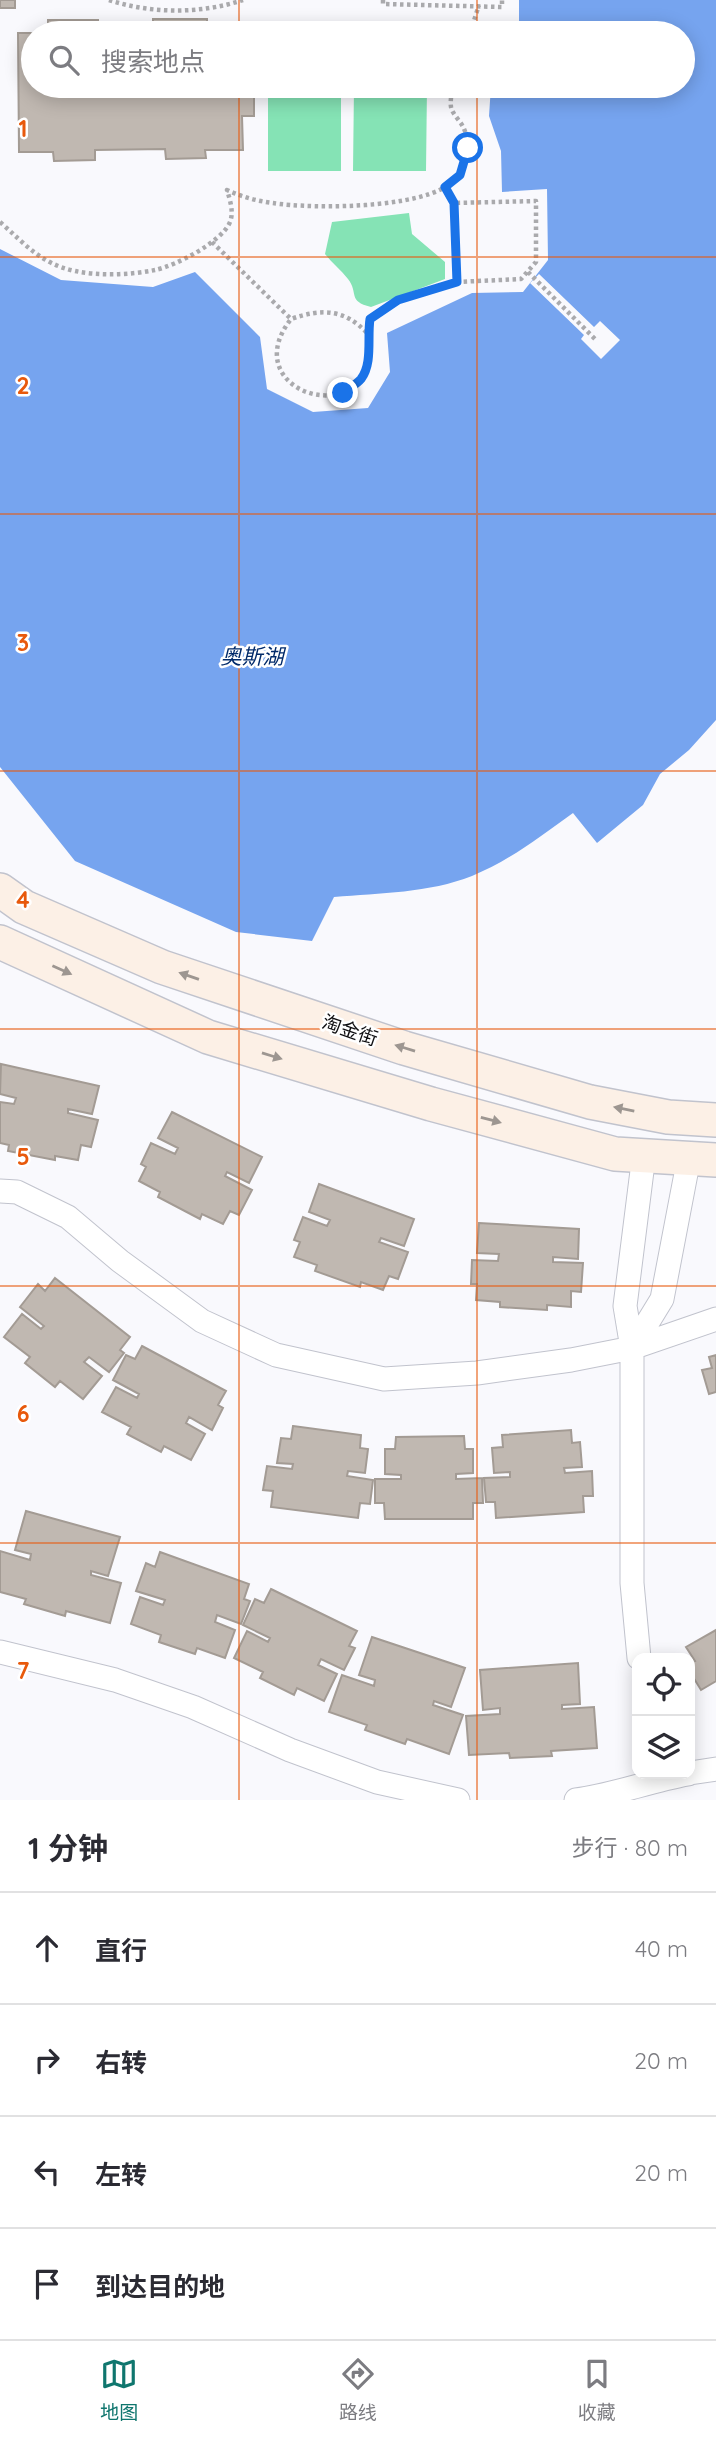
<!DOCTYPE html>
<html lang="zh">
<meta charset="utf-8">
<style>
:root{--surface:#fff;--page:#f7f7f7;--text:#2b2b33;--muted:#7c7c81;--line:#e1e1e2;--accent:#0f766e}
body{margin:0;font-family:Quicksand,"Noto Sans SC",sans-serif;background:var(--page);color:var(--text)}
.controls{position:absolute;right:21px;bottom:21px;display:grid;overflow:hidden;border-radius:14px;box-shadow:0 4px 18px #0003}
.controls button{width:63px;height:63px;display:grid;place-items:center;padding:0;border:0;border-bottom:2px solid var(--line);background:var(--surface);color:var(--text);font:35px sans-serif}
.stop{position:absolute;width:21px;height:21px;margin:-16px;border:5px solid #1a73e8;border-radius:50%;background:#fff}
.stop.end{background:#1a73e8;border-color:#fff;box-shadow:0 2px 7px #0008}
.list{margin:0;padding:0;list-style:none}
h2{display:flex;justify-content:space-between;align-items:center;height:91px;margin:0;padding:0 28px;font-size:30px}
h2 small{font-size:23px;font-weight:400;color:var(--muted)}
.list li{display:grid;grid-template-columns:46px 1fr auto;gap:21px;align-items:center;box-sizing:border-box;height:112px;padding:0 28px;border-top:2px solid var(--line)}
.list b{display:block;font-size:26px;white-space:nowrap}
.list em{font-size:23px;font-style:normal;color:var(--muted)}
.icon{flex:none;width:38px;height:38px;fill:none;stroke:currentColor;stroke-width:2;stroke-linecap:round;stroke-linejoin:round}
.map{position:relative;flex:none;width:716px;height:1800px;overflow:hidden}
.search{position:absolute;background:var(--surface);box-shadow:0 4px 18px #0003;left:21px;right:21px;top:21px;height:77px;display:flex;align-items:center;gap:18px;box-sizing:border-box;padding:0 24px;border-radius:38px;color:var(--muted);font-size:26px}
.sheet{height:539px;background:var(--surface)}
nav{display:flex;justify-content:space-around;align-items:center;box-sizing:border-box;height:98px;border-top:2px solid var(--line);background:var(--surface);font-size:19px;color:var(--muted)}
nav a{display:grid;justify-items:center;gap:4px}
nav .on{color:var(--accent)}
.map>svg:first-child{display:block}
.green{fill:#85e3b5}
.water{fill:#76a4ef}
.pier{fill:#f9f9fd}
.building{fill:#c0b8b1;stroke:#a39b94;stroke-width:2}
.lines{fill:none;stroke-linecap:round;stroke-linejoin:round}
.street-casing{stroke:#c1c3cd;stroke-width:25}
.secondary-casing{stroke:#c1c3cd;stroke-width:36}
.path{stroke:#aaaaad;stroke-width:4.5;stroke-dasharray:3.5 3.5;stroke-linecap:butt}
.street{stroke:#fff;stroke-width:23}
.secondary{stroke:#fcf0e6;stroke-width:33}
.oneway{fill:#9d9691}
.route{stroke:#1a73e8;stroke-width:9}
.grid{fill:none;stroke:#e8590c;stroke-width:2;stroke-opacity:0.55}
.labels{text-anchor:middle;stroke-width:5;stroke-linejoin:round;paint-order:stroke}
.street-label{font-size:19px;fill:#0e0e11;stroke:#fff}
.water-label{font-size:21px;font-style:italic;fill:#012a6a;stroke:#fff}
.grid-label{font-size:23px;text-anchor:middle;font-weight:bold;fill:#e8590c;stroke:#fff;stroke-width:5;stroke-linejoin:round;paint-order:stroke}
</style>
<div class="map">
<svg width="716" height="1800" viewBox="0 0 716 1800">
<rect width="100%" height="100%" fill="#f9f9fd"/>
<path class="green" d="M268,86H341V171H268Z
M354,86H427L426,171H353Z
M409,213L412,234L445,262V279L371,307C347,301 359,293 348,279C341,270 332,263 325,254L332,222Z"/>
<path class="water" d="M519,0H716V720L689,750L660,774L643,805L597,843L573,813C541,836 509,861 472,876C429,893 380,893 334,897L312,941L236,932L75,861L0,767V249L61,280L153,287L195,272L260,337L267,389L313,412L368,408L390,372L387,333L472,293L523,292L548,260L547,189L502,192L501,151L489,116L491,86H683V33H514L519,22Z"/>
<path class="pier" d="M539,274L594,327L600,321L620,340L601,359L581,339L584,335L530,283Z"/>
<path class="building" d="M0,0H15V8H0Z
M153,19H207V31H241V33H153Z
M48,20H98V33H33V86H254V116H242L243,150H205L206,158L166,159L165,149L95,150V160L54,161L53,152H19L18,33H48Z
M1,1064L99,1086L92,1114L68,1109V1113L98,1120L91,1147L81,1145L78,1160L55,1156V1160L8,1151L9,1145L0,1143V1102L14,1104L16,1098L0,1094Z
M172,1112L262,1157L249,1183L227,1172L225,1176L252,1190L239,1215L230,1211L223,1224L202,1214L200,1219L158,1197L160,1192L139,1181L146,1167L141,1164L151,1143L175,1154L178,1148L158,1138Z
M319,1184L414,1219L404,1246L381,1238L379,1242L408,1252L398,1279L389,1276L383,1290L361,1282L360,1287L315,1271L317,1265L294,1257L300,1242L294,1240L303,1217L327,1226L330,1220L309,1212Z
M479,1223L579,1229L578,1259L553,1257V1262L583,1263L581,1292L571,1291V1307L547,1305V1310L500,1307V1302L476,1300L477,1284H471L472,1260L498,1261L499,1254L477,1253Z
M55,1278L130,1337L120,1350L124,1353L109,1372L89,1357L84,1362L102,1376L83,1399L60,1381L55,1387L25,1363L30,1357L4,1337L22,1314L41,1329L44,1326L20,1307L38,1284L45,1291Z
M142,1346L226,1391L218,1405L223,1408L212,1430L189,1417L186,1423L205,1434L191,1460L164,1446L161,1452L127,1434L131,1427L102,1412L116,1387L137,1398L139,1394L113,1380L126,1355L135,1359Z
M716,1355V1392L709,1394L702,1370L712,1368L709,1357Z
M293,1426L361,1435L360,1448L368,1449L365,1473L348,1471L347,1476L373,1480L370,1504L360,1503L358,1518L271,1507L273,1491L263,1490L267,1466L292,1469L293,1464L277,1463L281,1438L291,1439Z
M571,1430L572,1443L580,1442L582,1467L564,1468L565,1473L592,1471L593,1496H583L584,1512L496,1518L495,1502H486L484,1478L510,1477V1472L494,1473L492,1448L503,1447L502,1435Z
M464,1436L465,1449H473V1473L456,1474V1479L482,1478L483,1503H473V1519H385L384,1503H375V1479H401V1475L385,1474V1449H395L396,1437Z
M26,1511L120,1537L108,1576L91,1571V1575L121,1583L110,1623L66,1611L65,1616L24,1604L26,1599L0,1592V1551L30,1560L31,1554L15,1550Z
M160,1552L249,1584L244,1599L250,1601L241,1624L217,1615L215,1622L235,1630L225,1658L197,1648L195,1654L159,1642L161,1635L131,1624L140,1597L163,1605L165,1600L136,1591L146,1563L155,1567Z
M271,1589L357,1631L349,1646L355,1648L344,1670L321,1659L318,1665L337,1674L324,1701L297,1688L294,1695L260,1678L263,1672L234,1658L247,1631L268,1642L270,1638L243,1625L255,1599L264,1603Z
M716,1630V1681L701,1690L690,1672V1663L695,1661L686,1647Z
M372,1637L465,1668L451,1707L434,1701L433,1705L463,1715L449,1754L407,1739L405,1744L365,1730L367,1725L329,1712L342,1675L374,1686L375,1680L359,1675Z
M578,1663L580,1704L562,1705V1709L594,1707L597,1748L551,1751L552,1756L510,1758L509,1753L469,1755L466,1716L500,1714V1708L483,1710L480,1670Z"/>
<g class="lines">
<defs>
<path id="street" d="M644,1155L625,1306L632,1348L662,1299L689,1158
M0,1191L17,1192L68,1217L120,1261L202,1321L276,1355L384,1379L477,1373L571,1360L632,1348L716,1319
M632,1348V1583L639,1658
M0,1652L115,1680L193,1707L290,1750L377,1782L458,1800
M690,1773L716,1769
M576,1800C614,1795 649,1781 688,1774"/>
<path id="secondary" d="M0,890L24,907L162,967L404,1048L590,1102L668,1117L716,1120
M0,942L208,1037L431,1104L615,1154L716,1160"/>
</defs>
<use href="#street" class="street-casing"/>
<use href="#secondary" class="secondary-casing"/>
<path class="path" d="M109,0C151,14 201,14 243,0
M383,0V4L502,7V0
M470,33L479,5
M445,187L454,203L536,201V262L521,279L457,282L454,203
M0,222C25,244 41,264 75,271C99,276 130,275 155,270C175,266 222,242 230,222C234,212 230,200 227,190C242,197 257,201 273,203C309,209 446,211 461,171C467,156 471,140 462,125C459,120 452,113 451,107C450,101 452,92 452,86
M212,242L291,319C237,388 354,428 368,361C370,353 368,342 368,334C345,309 322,308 291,319
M528,272L595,339
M368,334L370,319L398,300L457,282"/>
<use href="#street" class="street"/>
<use href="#secondary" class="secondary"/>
</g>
<defs><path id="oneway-solid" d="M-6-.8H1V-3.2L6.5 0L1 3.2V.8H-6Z" transform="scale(1.75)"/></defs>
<g class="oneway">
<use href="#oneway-solid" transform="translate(62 970) rotate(24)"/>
<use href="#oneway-solid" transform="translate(189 976) rotate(-161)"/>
<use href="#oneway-solid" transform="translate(405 1048) rotate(-163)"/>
<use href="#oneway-solid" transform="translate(272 1056) rotate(17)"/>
<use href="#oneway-solid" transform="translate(624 1109) rotate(-169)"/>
<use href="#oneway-solid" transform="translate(491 1120) rotate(15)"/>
</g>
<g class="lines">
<path class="route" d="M343,393C348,389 357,384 361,379C373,363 367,338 370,319L398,300L457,282L454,203L445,187L460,175L468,148"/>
</g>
<path class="grid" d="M239,0V33M477,0V33M239,86V1800M477,86V1800M0,257H716M0,514H716M0,771H716M0,1029H716M0,1286H716M0,1543H716"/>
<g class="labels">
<g class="street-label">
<text transform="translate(350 1030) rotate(19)" y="7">淘金街</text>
</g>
<g class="water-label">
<text x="252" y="664">奥斯湖</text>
</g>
</g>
<g class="grid-label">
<text x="23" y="137">1</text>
<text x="23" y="394">2</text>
<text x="23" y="651">3</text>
<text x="23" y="908">4</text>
<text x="23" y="1165">5</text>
<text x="23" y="1422">6</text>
<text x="23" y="1679">7</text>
</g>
</svg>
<div class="controls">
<button><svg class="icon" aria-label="locate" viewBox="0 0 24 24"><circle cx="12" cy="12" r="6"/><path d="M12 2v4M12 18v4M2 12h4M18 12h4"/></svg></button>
<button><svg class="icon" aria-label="layers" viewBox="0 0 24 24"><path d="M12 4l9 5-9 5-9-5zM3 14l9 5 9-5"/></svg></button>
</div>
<div class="stop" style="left:468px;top:148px"></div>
<div class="stop end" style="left:343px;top:393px"></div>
<div class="search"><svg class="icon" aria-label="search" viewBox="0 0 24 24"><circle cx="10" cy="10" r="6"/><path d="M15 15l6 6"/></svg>搜索地点</div>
</div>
<section class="sheet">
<h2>1 分钟<small>步行 · 80 m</small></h2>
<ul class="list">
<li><svg class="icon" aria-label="ahead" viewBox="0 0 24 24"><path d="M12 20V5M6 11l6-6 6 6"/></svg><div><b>直行</b></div><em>40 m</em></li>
<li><svg class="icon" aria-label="right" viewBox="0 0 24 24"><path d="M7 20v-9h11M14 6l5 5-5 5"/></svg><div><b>右转</b></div><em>20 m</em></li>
<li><svg class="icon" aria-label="left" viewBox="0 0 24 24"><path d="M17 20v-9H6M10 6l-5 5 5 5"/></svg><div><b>左转</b></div><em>20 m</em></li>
<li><svg class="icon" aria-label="arrive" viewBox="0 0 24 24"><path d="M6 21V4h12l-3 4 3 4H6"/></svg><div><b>到达目的地</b></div></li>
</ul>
</section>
<nav>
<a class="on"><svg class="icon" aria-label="map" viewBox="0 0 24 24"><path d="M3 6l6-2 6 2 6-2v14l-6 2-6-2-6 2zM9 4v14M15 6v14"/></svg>地图</a>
<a><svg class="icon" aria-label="directions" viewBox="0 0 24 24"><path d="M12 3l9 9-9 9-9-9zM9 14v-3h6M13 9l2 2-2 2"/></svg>路线</a>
<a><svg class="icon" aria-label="saved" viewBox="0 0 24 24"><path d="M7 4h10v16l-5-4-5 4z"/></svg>收藏</a>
</nav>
